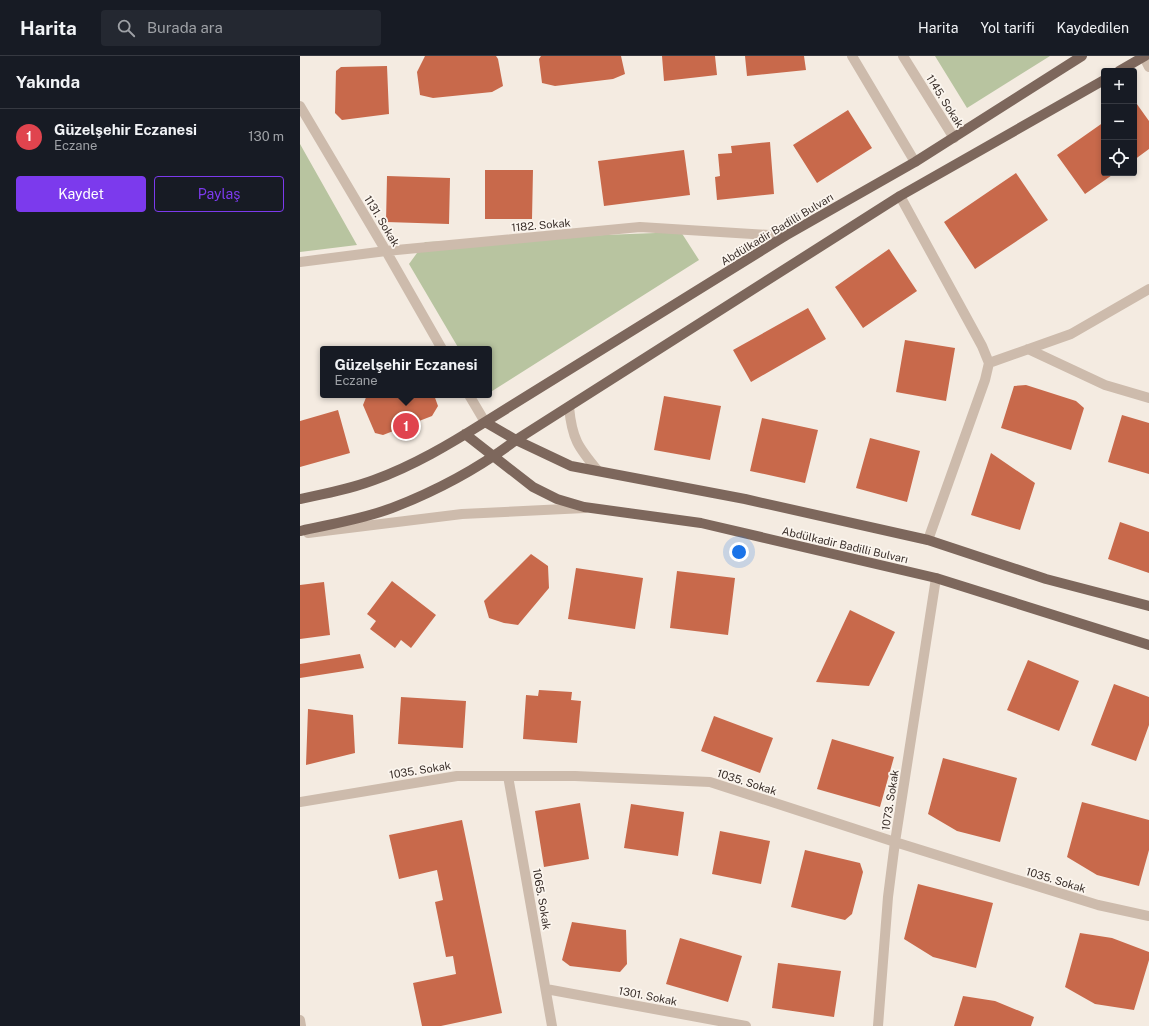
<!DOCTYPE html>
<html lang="tr">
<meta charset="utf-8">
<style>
:root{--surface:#171b24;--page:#242831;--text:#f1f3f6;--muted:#9ea1a6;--line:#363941;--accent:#7c3aed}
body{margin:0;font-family:"Public Sans",sans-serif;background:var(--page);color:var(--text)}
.controls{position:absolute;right:12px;top:12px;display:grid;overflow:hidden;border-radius:4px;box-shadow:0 2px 6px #0003}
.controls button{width:36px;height:36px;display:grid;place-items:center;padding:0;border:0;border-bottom:1px solid var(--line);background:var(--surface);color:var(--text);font:20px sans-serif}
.you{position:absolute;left:439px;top:496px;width:14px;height:14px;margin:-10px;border:3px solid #fff;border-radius:50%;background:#1a73e8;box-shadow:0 0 0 6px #1a73e833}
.badge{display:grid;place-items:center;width:26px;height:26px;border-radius:50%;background:var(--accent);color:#fff;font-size:13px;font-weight:700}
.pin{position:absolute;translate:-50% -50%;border:2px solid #fff;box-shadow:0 1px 4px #0006}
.popup{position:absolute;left:20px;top:290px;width:172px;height:52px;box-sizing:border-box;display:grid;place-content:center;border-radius:4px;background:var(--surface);filter:drop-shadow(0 1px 3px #0005);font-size:13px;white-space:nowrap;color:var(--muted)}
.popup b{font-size:15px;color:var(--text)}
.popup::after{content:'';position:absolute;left:50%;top:100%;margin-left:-8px;border:8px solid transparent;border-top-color:var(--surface)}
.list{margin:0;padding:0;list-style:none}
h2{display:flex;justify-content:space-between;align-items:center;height:52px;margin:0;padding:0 16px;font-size:17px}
h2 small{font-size:13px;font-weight:400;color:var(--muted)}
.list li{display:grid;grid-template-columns:26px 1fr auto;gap:12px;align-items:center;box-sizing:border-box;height:56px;padding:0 16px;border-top:1px solid var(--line)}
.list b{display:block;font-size:15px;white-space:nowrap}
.list p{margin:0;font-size:13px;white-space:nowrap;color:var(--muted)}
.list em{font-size:13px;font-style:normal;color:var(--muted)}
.actions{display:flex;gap:8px;padding:12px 16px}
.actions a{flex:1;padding:9px 0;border:1px solid var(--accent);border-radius:4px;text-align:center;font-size:14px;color:var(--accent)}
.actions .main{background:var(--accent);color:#fff}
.icon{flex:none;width:22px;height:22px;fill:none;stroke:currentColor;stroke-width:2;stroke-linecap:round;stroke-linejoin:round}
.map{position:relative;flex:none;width:849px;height:970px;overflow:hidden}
header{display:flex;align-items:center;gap:24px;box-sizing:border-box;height:56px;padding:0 20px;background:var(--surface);border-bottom:1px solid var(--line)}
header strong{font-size:19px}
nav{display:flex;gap:22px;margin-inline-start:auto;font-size:14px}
.search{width:280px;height:36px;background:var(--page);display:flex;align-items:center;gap:10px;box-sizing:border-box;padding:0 14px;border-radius:4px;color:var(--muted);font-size:15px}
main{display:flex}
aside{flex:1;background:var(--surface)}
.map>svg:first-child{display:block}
.green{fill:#b8c4a0}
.building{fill:#c8694b}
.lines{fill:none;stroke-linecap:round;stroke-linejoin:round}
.minor{stroke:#cdbbac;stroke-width:10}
.major{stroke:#7d675c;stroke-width:10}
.labels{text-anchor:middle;stroke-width:3.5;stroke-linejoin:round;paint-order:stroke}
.street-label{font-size:11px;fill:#3b302b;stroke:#fbf5ee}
</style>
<header>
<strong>Harita</strong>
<div class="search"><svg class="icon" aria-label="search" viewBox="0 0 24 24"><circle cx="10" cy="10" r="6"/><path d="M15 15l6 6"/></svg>Burada ara</div>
<nav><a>Harita</a><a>Yol tarifi</a><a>Kaydedilen</a></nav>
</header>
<main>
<aside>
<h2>Yakında<small></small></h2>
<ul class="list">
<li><span class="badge" style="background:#e0444e">1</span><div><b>Güzelşehir Eczanesi</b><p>Eczane</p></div><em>130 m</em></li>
</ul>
<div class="actions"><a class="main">Kaydet</a><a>Paylaş</a></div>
</aside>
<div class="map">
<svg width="849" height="970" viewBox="0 0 849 970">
<rect width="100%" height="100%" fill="#f4ebe1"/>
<path class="green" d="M635,0H750L667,52Z
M0,88L57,189L0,196Z
M381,176L399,204L189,337V293H159L109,208L125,186Z"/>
<path class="building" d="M125,0H196L198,3L203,30L192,36L133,42L120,39L117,16Z
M241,0H321L325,18L313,23L255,30L242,27L239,3Z
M362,0H415L417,19L364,25Z
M445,0H504L506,14L447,20Z
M87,10L89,58L42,64L35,57L36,15L41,11Z
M834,44L849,65V93L834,104Z
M548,54L572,92L517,127L493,89Z
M804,66V117H815L785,138L757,99Z
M470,86L474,138L417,144L415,121L420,120L418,98L432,97L431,90Z
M384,94L390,139L304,150L298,105Z
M185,114H233L232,163H185Z
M716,117L748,164L675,213L644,166Z
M87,120L150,122L149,168L86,166Z
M589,193L617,235L563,272L535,231Z
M508,252L526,283L451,326L433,294Z
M605,284L655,292L646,345L596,336Z
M726,329L776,345L784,352L771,394L701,372L714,330Z
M67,339H134L138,350L132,360L83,379L75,377L63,349Z
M364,340L421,350L410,404L354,394Z
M38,354L50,397L0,411V365Z
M822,359L849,367V418L808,406Z
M462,362L518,374L505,427L450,415Z
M570,382L620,395L607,446L556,432Z
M691,397L735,427L720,474L671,459Z
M820,466L849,476V517L808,503Z
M231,498L248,510L249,532L218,569L204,567L189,562L184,545Z
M276,512L343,522L335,573L268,563Z
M377,515L435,522L428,579L370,572Z
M92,525L136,559L111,592L101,584L95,592L70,573L76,565L67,558Z
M24,526L30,579L0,583V529Z
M550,554L595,576L569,630L516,626Z
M60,598L64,612L0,622V608Z
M728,604L779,625L759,675L707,654Z
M814,628L849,641V669L836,705L791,689Z
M239,634L272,636L271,644L281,645L277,687L223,683L226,639L238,640Z
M101,641L166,645L163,692L98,688Z
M8,653L53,659L55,697L6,709Z
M414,660L473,682L460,717L401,695Z
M532,683L594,701L580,751L517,733Z
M643,702L717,722L700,786L657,775L628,758Z
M782,746L849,764V794L839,830L797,819L767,801Z
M280,747L289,803L244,811L235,755Z
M331,748L384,756L378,800L324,792Z
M162,764L202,957L141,970H122L113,927L156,918L153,900L146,901L135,846L143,844L137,814L99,823L89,779Z
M420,775L470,785L461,828L412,818Z
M505,794L560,807L563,816L552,858L545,864L491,851Z
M618,828L693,847L676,912L633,901L604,883Z
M272,866L326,874L327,908L320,916L270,910L262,904Z
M780,877L812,882L849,896V904L834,954L795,948L765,931Z
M380,882L442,900L428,946L366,928Z
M478,907L541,915L534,961L472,952Z
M663,940L695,945L734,961L731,970H654Z"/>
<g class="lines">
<path class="minor" d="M552,0L615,106
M603,0L654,82
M844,1L849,11
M0,50L86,195L142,293
M600,140L682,290L689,307L685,324L628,484
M0,206L86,195L340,171L485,180
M728,293L805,329L849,342
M689,307L771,278L849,233
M169,339L185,366
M269,351C272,383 278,391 298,415
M8,477L162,458L285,452
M208,720L252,970
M0,746L157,720H275L410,726L595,786L798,849L849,860
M246,933L446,970
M0,964L1,970
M578,970L588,841L595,786L636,522"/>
<path class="major" d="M819,15L845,0
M185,366L485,180L615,106L782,0
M165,378L233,431L257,443L284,451L401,467L636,522L849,589
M0,443C25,438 50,433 74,424C113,410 150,388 185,366L216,384L271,410L445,443L628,484L746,523L849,550
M0,475C31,468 63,463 92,452C136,435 179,412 216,384L600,140L804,24"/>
</g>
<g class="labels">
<g class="street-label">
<text transform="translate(645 45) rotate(58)" y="4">1145. Sokak</text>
<text transform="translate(82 165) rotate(59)" y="4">1131. Sokak</text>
<text transform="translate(241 169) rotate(-5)" y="4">1182. Sokak</text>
<text transform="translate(477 173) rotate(-31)" y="4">Abdülkadir Badilli Bulvarı</text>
<text transform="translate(545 489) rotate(13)" y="4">Abdülkadir Badilli Bulvarı</text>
<text transform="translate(120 714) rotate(-9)" y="4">1035. Sokak</text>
<text transform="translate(447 726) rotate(18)" y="4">1035. Sokak</text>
<text transform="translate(590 744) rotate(-81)" y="4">1073. Sokak</text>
<text transform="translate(756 824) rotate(17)" y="4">1035. Sokak</text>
<text transform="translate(242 843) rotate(80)" y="4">1065. Sokak</text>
<text transform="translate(348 940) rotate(11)" y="4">1301. Sokak</text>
</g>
</g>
</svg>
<div class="controls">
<button>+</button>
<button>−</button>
<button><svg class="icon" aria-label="locate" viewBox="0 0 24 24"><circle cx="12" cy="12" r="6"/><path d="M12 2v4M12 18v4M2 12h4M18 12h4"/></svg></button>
</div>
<div class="you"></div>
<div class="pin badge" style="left:106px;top:370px;background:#e0444e">1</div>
<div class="popup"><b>Güzelşehir Eczanesi</b>Eczane</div>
</div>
</main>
